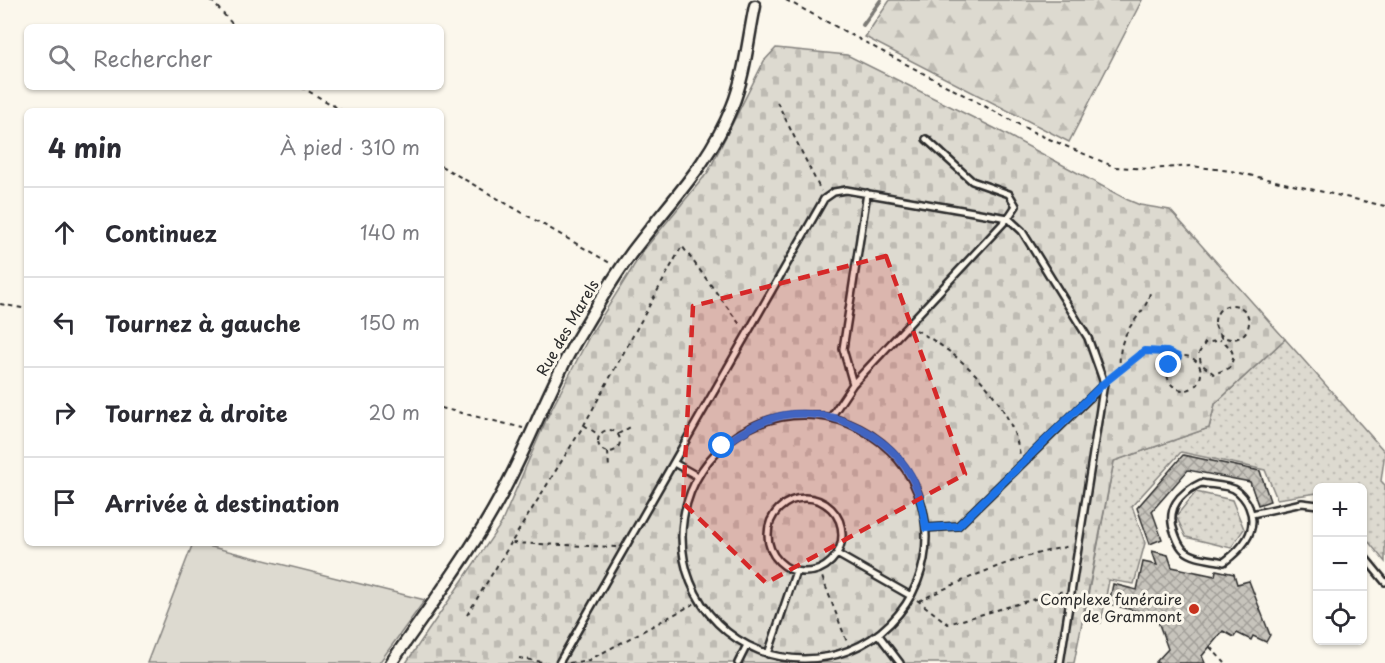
<!DOCTYPE html>
<html lang="fr">
<meta charset="utf-8">
<style>
:root{--surface:#fff;--page:#f7f7f7;--text:#2b2b33;--muted:#7c7c81;--line:#e1e1e2}
body{margin:0;font-family:"Playpen Sans",sans-serif;background:var(--page);color:var(--text)}
.controls{position:absolute;right:18px;bottom:18px;display:grid;overflow:hidden;border-radius:9px;box-shadow:0 2px 4px #0004}
.controls button{width:54px;height:54px;display:grid;place-items:center;padding:0;border:0;border-bottom:2px solid var(--line);background:var(--surface);color:var(--text);font:30px sans-serif}
.stop{position:absolute;width:18px;height:18px;margin:-14px;border:4px solid #1a73e8;border-radius:50%;background:#fff}
.stop.end{background:#1a73e8;border-color:#fff;box-shadow:0 2px 6px #0008}
.list{margin:0;padding:0;list-style:none}
h2{display:flex;justify-content:space-between;align-items:center;height:78px;margin:0;padding:0 24px;font-size:26px}
h2 small{font-size:20px;font-weight:400;color:var(--muted)}
.list li{display:grid;grid-template-columns:39px 1fr auto;gap:18px;align-items:center;box-sizing:border-box;height:90px;padding:0 24px;border-top:2px solid var(--line)}
.list b{display:block;font-size:22px;white-space:nowrap}
.list em{font-size:20px;font-style:normal;color:var(--muted)}
.icon{flex:none;width:33px;height:33px;fill:none;stroke:currentColor;stroke-width:2;stroke-linecap:round;stroke-linejoin:round}
.map{position:relative;flex:none;width:1385px;height:663px;overflow:hidden}
.search{position:absolute;background:var(--surface);box-shadow:0 2px 4px #0004;left:24px;top:24px;width:420px;height:66px;display:flex;align-items:center;gap:15px;box-sizing:border-box;padding:0 21px;border-radius:9px;color:var(--muted);font-size:22px}
.panel{position:absolute;background:var(--surface);box-shadow:0 2px 4px #0004;left:24px;top:108px;width:420px;height:438px;border-radius:9px}
.map>svg:first-child{display:block}
.grass{fill:url(#grass-dots);stroke:#84827e;stroke-width:1.5}
.forest{fill:url(#forest-firs);stroke:#84827e;stroke-width:1.5}
.cemetery{fill:url(#cemetery-stones);stroke:#84827e;stroke-width:1.5}
.garden{fill:#dddad0;stroke:#84827e;stroke-width:1.5}
.lines{fill:none;stroke-linecap:round;stroke-linejoin:round}
.stream{stroke:#7b7a75;stroke-width:4}
.building{fill:url(#building-cross-hatch);stroke:#2b2b2b;stroke-width:1.5}
.lane-casing{stroke:#2b2b2b;stroke-width:10}
.street-casing{stroke:#2b2b2b;stroke-width:15}
.path{stroke:#2b2b2b;stroke-width:2;stroke-dasharray:4.5 4.5;stroke-linecap:butt}
.lane{stroke:#fbf7ec;stroke-width:5}
.street{stroke:#fbf7ec;stroke-width:10}
.route{stroke:#1a73e8;stroke-width:8}
.marked{fill:#d62828;fill-opacity:0.2;stroke:#d62828;stroke-width:4.5;stroke-dasharray:12 8;stroke-linejoin:round}
.poi-dot{fill:#c8321e;stroke:#fbf7ec;stroke-width:2}
.labels{text-anchor:middle;stroke-width:6;stroke-linejoin:round;paint-order:stroke}
.street-label{font-size:15px;fill:#2b2b2b;stroke:#fbf7ec}
.poi-label{font-size:15px;fill:#2b2b2b;stroke:#fbf7ec;text-anchor:end}
</style>
<div class="map">
<svg width="1385" height="663" viewBox="0 0 1385 663">
<defs>
<pattern id="grass-dots" width="8" height="8" patternUnits="userSpaceOnUse" patternTransform="scale(1.5)"><rect width="8" height="8" fill="#dddad0"/><path d="M2 2h.1M6 6h.1" fill="none" stroke="#bebbb3" stroke-width="1.8" stroke-linecap="round"/></pattern>
<pattern id="forest-firs" width="22" height="20" patternUnits="userSpaceOnUse" patternTransform="scale(1.5)"><rect width="22" height="20" fill="#dddad0"/><path d="M5 1l3.5 6h-7zM16 11l3.5 6h-7z" fill="#bebbb3"/></pattern>
<pattern id="cemetery-stones" width="16" height="16" patternUnits="userSpaceOnUse" patternTransform="scale(1.5)"><rect width="16" height="16" fill="#dddad0"/><path d="M2 7V4a2 2 0 0 1 4 0v3zM10 15v-3a2 2 0 0 1 4 0v3z" fill="#bebbb3"/></pattern>
<pattern id="building-cross-hatch" width="8" height="8" patternUnits="userSpaceOnUse" patternTransform="scale(1.5)"><rect width="8" height="8" fill="#c7c4bc"/><path d="M0 0l8 8M0 8l8-8" fill="none" stroke="#a29f99"/></pattern>
</defs>
<rect width="100%" height="100%" fill="#fbf7ec"/>
<filter id="ink" filterUnits="userSpaceOnUse"><feTurbulence type="fractalNoise" baseFrequency=".0167" numOctaves="2"/><feDisplacementMap in="SourceGraphic" scale="12" xChannelSelector="R" yChannelSelector="G"/><feConvolveMatrix kernelMatrix="1 2 1 2 8 2 1 2 1" color-interpolation-filters="sRGB"/></filter>
<g filter="url(#ink)">
<path class="grass" d="M1285,339L1385,452L1381,481L1385,485V562L1363,535L1362,488H1318L1317,493L1277,499L1265,470L1181,452L1132,506L1145,543L1134,584L1109,580L1101,623L1083,621L1114,461L1209,428L1215,404Z
M1196,492L1232,500L1244,529L1231,548L1186,537L1176,516Z"/>
<path class="forest" d="M890,0H1142L1069,142L865,37Z"/>
<path class="cemetery" d="M776,48L847,55L994,128L1128,200L1140,205L1170,210L1285,339L1215,404L1209,428L1114,461L1074,663H406L501,524L547,418L589,337L643,251L708,172L764,61Z"/>
<path class="garden" d="M193,543H196L425,600L379,663H147Z"/>
<g class="lines">
<path class="stream" d="M863,25L881,0"/>
</g>
<path class="building" d="M1183,455L1260,471L1270,501L1258,505L1250,482L1188,470L1152,511L1162,539L1150,544L1137,508Z
M1152,551L1168,555L1172,567L1215,576L1216,570L1234,574L1237,584L1249,581L1270,635L1266,642L1253,636L1251,640L1237,633L1234,637L1223,631L1202,656L1205,663H1155L1168,649L1156,616L1109,604L1113,584L1137,590L1143,562L1157,565Z"/>
<g class="lines">
<defs>
<path id="lane" d="M853,384L843,349L867,193
M682 537a122 122 0 1 1 244 0a122 122 0 1 1-244 0Z
M831,417L853,384L1008,218L1016,206L1009,194L972,181L926,139
M674,463L697,476
M1201,483C1211,485 1225,485 1234,489C1240,492 1247,501 1249,507C1259,530 1243,548 1224,562C1212,559 1194,559 1184,550C1179,546 1177,539 1175,534C1165,509 1179,493 1201,483Z
M768 535a37 37 0 1 1 74 0a37 37 0 1 1-74 0Z
M1252,514L1302,503L1318,505
M926,528L958,526L1104,384
M837,554L911,596
M1362,554L1385,582
M878,634L900,663
M768,654L796,571
M559,663L824,199L834,192L846,190L1008,218L1022,231L1088,338L1104,383L1060,663
M738,663L747,645"/>
<path id="street" d="M391,663C432,603 477,545 509,480C533,434 550,386 576,341C597,306 617,270 643,238C677,194 710,161 732,107C745,75 748,39 755,6"/>
</defs>
<use href="#lane" class="lane-casing"/>
<use href="#street" class="street-casing"/>
<path class="path" d="M211,0L235,27
M786,0L1035,133L1115,167L1149,169L1191,166L1231,171L1385,206
M301,87L343,111
M777,102L821,191
M441,166L610,263
M0,304L27,309
M1215 322a17 17 0 1 1 34 0a17 17 0 1 1-34 0Z
M916,330C963,356 1010,399 1020,455
M1220,335C1226,348 1240,350 1229,368L1214,374L1201,364L1199,353L1205,343L1221,340
M1167 373a17 17 0 1 1 34 0a17 17 0 1 1-34 0Z
M1120,371C1119,358 1120,345 1126,334C1133,319 1146,311 1150,293
M1111,377L1144,351L1167,352L1178,357
M441,408L523,428
M584,425L599,435
M598 441a11 11 0 1 1 22 0a11 11 0 1 1-22 0Z
M618,434L632,426
M608,452L609,468
M616,547L511,543L584,425L682,246L741,326
M819,569L850,650
M917,600L948,624L1063,591
M919,601C966,578 1019,555 1071,546
M467,615L511,543
M1210,647L1225,663
M519,658L549,663
M569,663L589,660L701,600"/>
<use href="#lane" class="lane"/>
<use href="#street" class="street"/>
</g>
</g>
<g class="lines" filter="url(#ink)">
<path class="route" d="M722,446C744,431 766,416 793,414C843,410 901,442 918,492C922,503 924,516 926,528L958,526L1104,383L1144,351L1167,352L1178,357L1169,365"/>
</g>
<path class="marked" d="M886,256L965,474L766,583L683,503L693,306Z"/>
<circle class="poi-dot" cx="1194" cy="609" r="6"/>
<g class="labels">
<g class="street-label">
<text transform="translate(568 328) rotate(-60)" y="5">Rue des Marels</text>
</g>
<g class="poi-label">
<text x="1182" y="605">Complexe funéraire<tspan x="1182" dy="17">de Grammont</tspan></text>
</g>
</g>
</svg>
<div class="controls">
<button>+</button>
<button>−</button>
<button><svg class="icon" aria-label="locate" viewBox="0 0 24 24"><circle cx="12" cy="12" r="6"/><path d="M12 2v4M12 18v4M2 12h4M18 12h4"/></svg></button>
</div>
<div class="stop" style="left:722px;top:446px"></div>
<div class="stop end" style="left:1169px;top:365px"></div>
<div class="search"><svg class="icon" aria-label="search" viewBox="0 0 24 24"><circle cx="10" cy="10" r="6"/><path d="M15 15l6 6"/></svg>Rechercher</div>
<section class="panel">
<h2>4 min<small>À pied · 310 m</small></h2>
<ul class="list">
<li><svg class="icon" aria-label="ahead" viewBox="0 0 24 24"><path d="M12 20V5M6 11l6-6 6 6"/></svg><div><b>Continuez</b></div><em>140 m</em></li>
<li><svg class="icon" aria-label="left" viewBox="0 0 24 24"><path d="M17 20v-9H6M10 6l-5 5 5 5"/></svg><div><b>Tournez à gauche</b></div><em>150 m</em></li>
<li><svg class="icon" aria-label="right" viewBox="0 0 24 24"><path d="M7 20v-9h11M14 6l5 5-5 5"/></svg><div><b>Tournez à droite</b></div><em>20 m</em></li>
<li><svg class="icon" aria-label="arrive" viewBox="0 0 24 24"><path d="M6 21V4h12l-3 4 3 4H6"/></svg><div><b>Arrivée à destination</b></div></li>
</ul>
</section>
</div>
